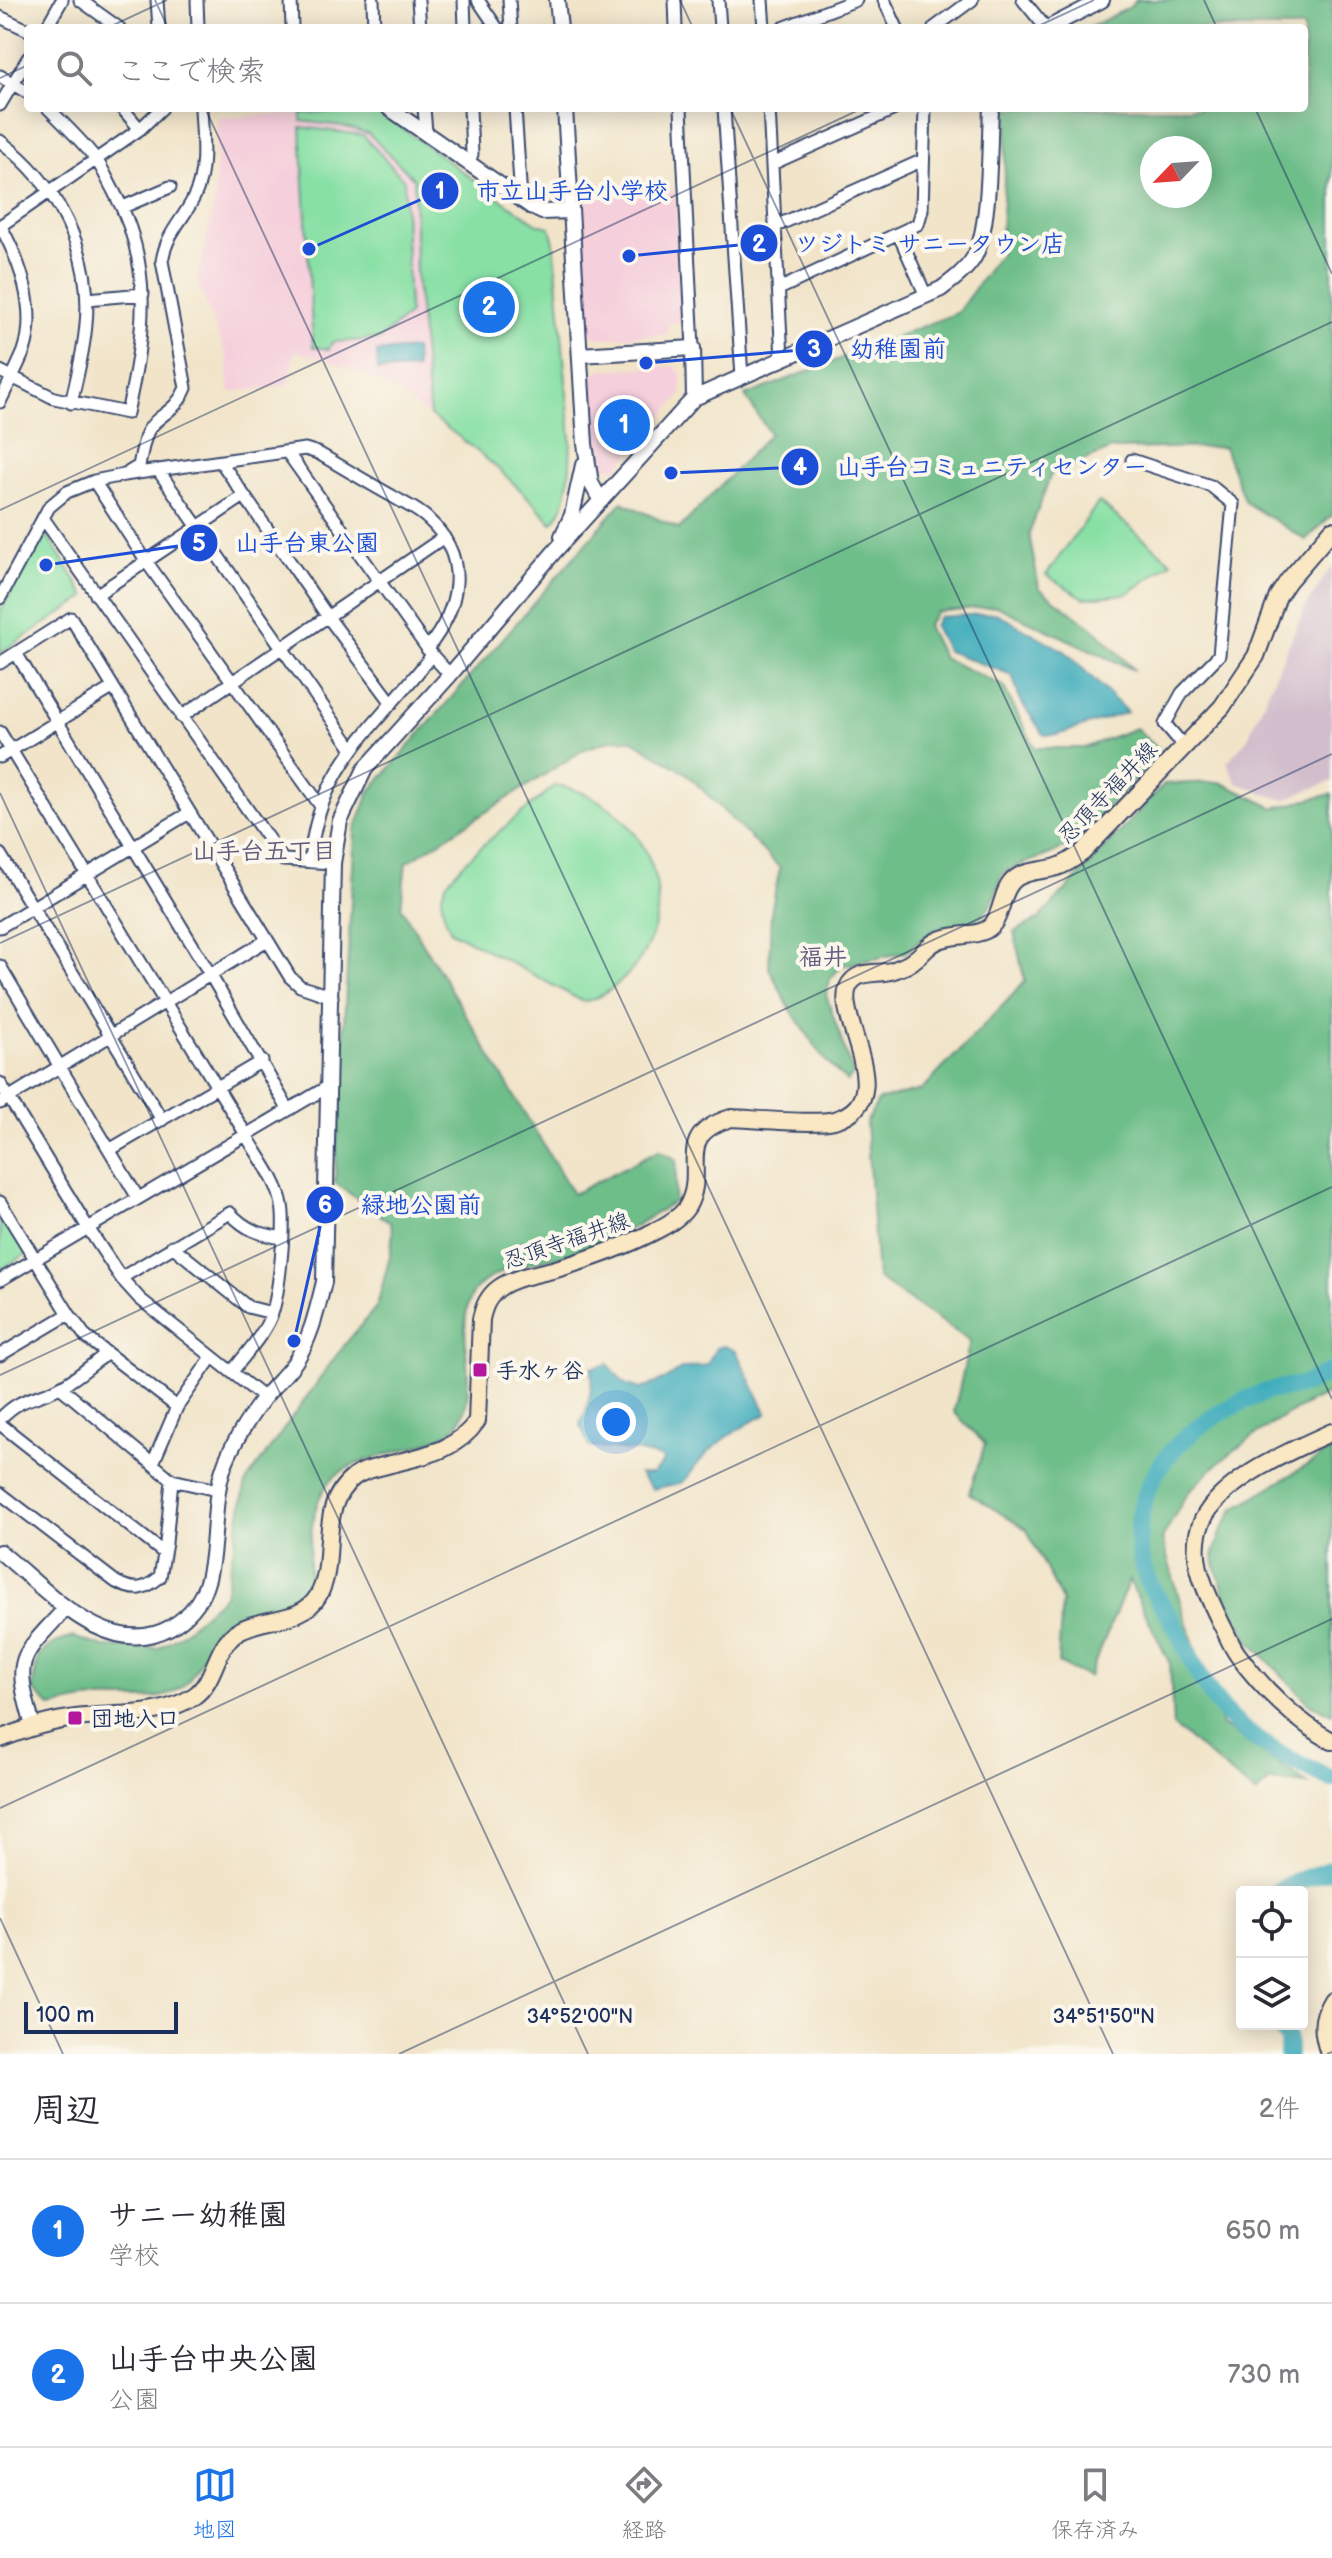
<!DOCTYPE html>
<html lang="ja">
<meta charset="utf-8">
<style>
:root{--surface:#fff;--page:#f7f7f7;--text:#2b2b33;--muted:#7c7c81;--line:#e1e1e2;--accent:#1a73e8}
body{margin:0;font-family:"Balsamiq Sans","Klee One",sans-serif;background:var(--page);color:var(--text)}
.controls{position:absolute;right:24px;bottom:24px;display:grid;overflow:hidden;border-radius:8px;box-shadow:0 4px 20px #0003}
.controls button{width:72px;height:72px;display:grid;place-items:center;padding:0;border:0;border-bottom:2px solid var(--line);background:var(--surface);color:var(--text);font:40px sans-serif}
.compass{position:absolute;left:1140px;top:136px;width:72px;height:72px;border-radius:50%;background:var(--surface);box-shadow:0 4px 20px #0003;rotate:245deg}
.scale{position:absolute;left:24px;bottom:20px;width:154px;box-sizing:border-box;padding-left:8px;border:4px solid #1b2f5e;border-top:0;font-size:22px;line-height:28px;white-space:nowrap;color:#1b2f5e;-webkit-text-stroke:6px #fbf7ec;paint-order:stroke}
.you{position:absolute;left:616px;top:1422px;width:28px;height:28px;margin:-20px;border:6px solid #fff;border-radius:50%;background:#1a73e8;box-shadow:0 0 0 12px #1a73e833}
.badge{display:grid;place-items:center;width:52px;height:52px;border-radius:50%;background:var(--accent);color:#fff;font-size:26px;font-weight:700}
.pin{position:absolute;translate:-50% -50%;border:4px solid #fff;box-shadow:0 2px 8px #0006}
.list{margin:0;padding:0;list-style:none}
h2{display:flex;justify-content:space-between;align-items:center;height:104px;margin:0;padding:0 32px;font-size:34px}
h2 small{font-size:26px;font-weight:400;color:var(--muted)}
.list li{display:grid;grid-template-columns:52px 1fr auto;gap:24px;align-items:center;box-sizing:border-box;height:144px;padding:0 32px;border-top:2px solid var(--line)}
.list b{display:block;font-size:30px;white-space:nowrap}
.list p{margin:0;font-size:26px;white-space:nowrap;color:var(--muted)}
.list em{font-size:26px;font-style:normal;color:var(--muted)}
.icon{flex:none;width:44px;height:44px;fill:none;stroke:currentColor;stroke-width:2;stroke-linecap:round;stroke-linejoin:round}
.map{position:relative;flex:none;width:1332px;height:2054px;overflow:hidden}
.search{position:absolute;background:var(--surface);box-shadow:0 4px 20px #0003;left:24px;right:24px;top:24px;height:88px;display:flex;align-items:center;gap:20px;box-sizing:border-box;padding:0 28px;border-radius:8px;color:var(--muted);font-size:30px}
.sheet{height:392px;background:var(--surface)}
nav{display:flex;justify-content:space-around;align-items:center;box-sizing:border-box;height:112px;border-top:2px solid var(--line);background:var(--surface);font-size:22px;color:var(--muted)}
nav a{display:grid;justify-items:center;gap:4px}
nav .on{color:var(--accent)}
.map>svg:first-child{display:block}
.built{fill:#f5cfdb}
.industrial{fill:#d1bdcc}
.green{fill:#88e0a5;stroke:#528882;stroke-width:2}
.forest{fill:#6ebe8a;stroke:#447674;stroke-width:2;fill-rule:evenodd}
.water{fill:#3dacbb;stroke:#2c6e8c;stroke-width:2}
.lines{fill:none;stroke-linecap:round;stroke-linejoin:round}
.river{stroke:#3dacbb;stroke-width:18}
.minor-casing{stroke:#3b4a6e;stroke-width:15}
.tertiary-casing{stroke:#3b4a6e;stroke-width:18}
.secondary-casing{stroke:#3b4a6e;stroke-width:20}
.minor{stroke:#fff;stroke-width:11}
.tertiary{stroke:#fff;stroke-width:14}
.secondary{stroke:#fae7c3;stroke-width:16}
.ticks{fill:none;stroke:#1b2f5e;stroke-width:2;stroke-opacity:0.45}
.poi-dot{fill:#b5179e;stroke:#fbf7ec;stroke-width:3}
.labels{text-anchor:middle;stroke-width:8;stroke-linejoin:round;paint-order:stroke}
.street-label{font-size:22px;fill:#1b2f5e;stroke:#fbf7ec}
.poi-label{font-size:22px;font-weight:bold;fill:#1b2f5e;stroke:#fbf7ec;text-anchor:start}
.neighbourhood-label{font-size:24px;font-weight:bold;fill:#625b80;stroke:#fbf7ec}
.ticks-label{font-size:20px;text-anchor:middle;fill:#1b2f5e;stroke:#fbf7ec;stroke-width:8;stroke-linejoin:round;paint-order:stroke}
.leader{fill:none;stroke:#1d4ed8;stroke-width:3}
.callout-dot{fill:#1d4ed8;stroke:#fbf7ec;stroke-width:3}
.mark-label{font-size:24px;text-anchor:middle;font-weight:bold;fill:#fff}
.callout-label{font-size:24px;text-anchor:middle;font-weight:bold;fill:#1d4ed8;stroke:#fbf7ec;stroke-width:8;stroke-linejoin:round;paint-order:stroke}
</style>
<div class="map">
<svg width="1332" height="2054" viewBox="0 0 1332 2054">
<rect width="100%" height="100%" fill="#fbf7ec"/>
<filter id="ink" filterUnits="userSpaceOnUse"><feTurbulence type="fractalNoise" baseFrequency=".0125" numOctaves="2"/><feDisplacementMap in="SourceGraphic" scale="16" xChannelSelector="R" yChannelSelector="G"/><feConvolveMatrix kernelMatrix="1 2 1 2 8 2 1 2 1" color-interpolation-filters="sRGB"/></filter>
<filter id="wash" filterUnits="userSpaceOnUse"><feTurbulence type="fractalNoise" baseFrequency=".006" numOctaves="4" result="noise"/><feDisplacementMap in="SourceGraphic" scale="32" xChannelSelector="R" yChannelSelector="G"/><feGaussianBlur stdDeviation="1.8" result="paint"/><feColorMatrix in="noise" values="0 0 0 0 0 0 0 0 0 0 0 0 0 0 0 0 0 1.4 0 .05"/><feComposite in="paint" operator="in"/></filter>
<g filter="url(#wash)">
<rect width="100%" height="100%" fill="#f1e4c9"/>
<path class="built" d="M301,113L302,121L342,126L368,133L414,179L416,276L430,416L379,382L326,359L294,351L289,385L230,392L226,355L197,281L215,199L217,118Z
M674,190L684,323H668V334L599,338L590,331L588,324L580,198Z
M671,366L675,367L681,374L682,394L618,467H598L593,455L591,378L593,374L601,370Z"/>
<path class="industrial" d="M1332,566V781L1283,800L1237,783L1227,762L1247,740L1305,608Z"/>
<path class="green" d="M359,111L373,112L392,121L509,205L538,224L550,227L554,243L571,439C570,464 571,506 552,523C516,482 475,447 430,416L416,276L414,179L368,133L342,126L301,121V113Z
M301,127L363,135L404,180L409,314L380,339L332,342L329,349L313,347Z
M1099,502L1172,562L1127,594L1084,598L1046,575Z
M45,532L86,597L0,653V612Z
M556,785C650,802 695,914 620,982C609,991 597,1001 582,1001L451,931C445,919 438,902 444,888C453,866 533,804 556,785Z
M7,1217L28,1253L0,1270V1221Z"/>
<path class="forest" d="M1136,0H1332V515L1306,540L1245,502L1224,447L1112,449L1051,474L1029,534L1039,588L1098,632L1134,670L996,606L936,612L927,626L943,658L1003,686L1035,748H1084L1136,728L1161,752L1079,838C1055,857 1027,859 1002,874L993,901L983,916L964,925L934,930L906,952L841,966L830,979L826,995L853,1074L847,1082L825,1060L790,1009L769,968L771,912L780,868L687,774L633,740L614,739L585,749L406,863L401,907L573,1194L659,1150L677,1160L674,1202C650,1216 626,1233 600,1245C566,1261 509,1259 480,1285C446,1316 485,1390 457,1425C439,1449 362,1453 335,1476C312,1496 311,1531 309,1560C309,1567 310,1577 308,1584C298,1614 245,1611 224,1628C198,1648 200,1688 160,1697C141,1701 119,1698 99,1699C83,1699 67,1704 51,1707L32,1689L39,1654L55,1643L73,1637L104,1647L158,1648L180,1635L225,1595L246,1482L341,1349L377,1306L390,1256L393,1232L391,1223L335,1183L355,830L370,791L622,502L679,529L770,434L745,396L957,313L1000,254L1008,108H1304V28H1089L1130,7ZM1152,148H1200V196H1152Z
M1220,782L1274,808L1332,794V1392C1288,1410 1221,1455 1190,1491C1179,1505 1171,1524 1162,1539L1184,1615L1222,1725L1308,1784L1270,1781L1256,1794L1173,1726L1170,1664L1129,1580L1089,1677L1058,1663L1062,1601L1027,1530L969,1493L985,1444L954,1412L970,1341L877,1278L866,1122L879,1100L922,1090L1025,982L1014,932L1039,919L1164,784Z
M1332,1450V1714L1311,1705L1251,1643L1226,1599L1213,1557L1222,1530L1234,1509Z"/>
<path class="water" d="M415,349L416,369L378,371L377,352Z
M996,613L1066,652L1127,712L1057,735H1044L1021,702L1012,675L947,651L934,626L939,617Z
M724,1346L736,1351L767,1414C741,1426 718,1441 699,1462C694,1468 689,1477 683,1482C678,1485 662,1486 653,1489L639,1474H652L662,1464L663,1458L640,1452L589,1447L580,1423C588,1411 594,1382 591,1368L608,1364L625,1384L641,1389L666,1379L681,1369L707,1365L716,1348Z"/>
<g class="lines">
<path class="river" d="M1332,1371C1323,1375 1314,1381 1305,1384C1291,1388 1276,1388 1263,1393C1231,1405 1200,1422 1176,1447C1141,1482 1128,1536 1148,1581C1156,1598 1168,1612 1176,1628C1192,1662 1206,1694 1233,1720C1260,1746 1298,1764 1332,1779
M1277,1892L1297,1881L1332,1869
M1279,2024L1288,2040V2054"/>
</g>
</g>
<g filter="url(#ink)">
<g class="lines">
<defs>
<path id="minor" d="M80,0L119,28
M157,0L159,28
M197,0L198,28
M291,0L292,28
M373,0L374,28
M418,0L420,28
M464,0L465,28
M478,0L497,28
M509,0L511,28
M675,0L676,28
M718,0L720,28
M762,0L764,28
M884,0L897,28
M1023,0L1046,28
M0,17L28,30
M46,28L62,0
M783,28L856,0
M934,28L972,0
M0,76L28,93
M0,105L28,58
M122,108L140,129
M424,108L426,132
M515,108L521,199
M681,108L693,348
M724,108L742,377
M769,108L782,359
M0,141C57,183 93,253 86,324C84,351 77,377 71,403
M469,163L472,154L470,108
M772,164L897,108
M123,207L170,187
M0,225C20,261 38,310 24,351C17,368 8,385 0,402
M0,226L140,129L162,108
M776,226L923,160
M899,235L926,296
M779,289L918,224L922,210L925,108
M87,299L143,294
M0,371L54,398L127,413C145,335 154,263 113,190C107,179 102,167 95,158C81,140 64,124 48,108
M287,452L432,655L450,675
M1132,460L1211,486L1233,504L1219,655L1182,693L1165,724L1183,745
M221,462L328,617L392,703
M158,470L352,748
M129,472L139,466C141,456 143,443 147,433C156,414 175,414 186,388L162,261C167,231 184,220 195,195C207,169 202,135 201,108
M94,481L146,561L320,805
M43,518L283,860L333,863
M96,595L244,496
M0,598L49,507L67,492L94,481L124,475L305,449L318,453C342,467 367,482 392,496C403,503 418,509 428,519C471,558 460,608 427,649
M16,653L210,974L288,1109
M0,663L71,618L290,977L300,986L332,997
M181,717L444,537
M0,732L245,1133C257,1155 278,1180 282,1205C286,1225 279,1297 271,1316C262,1337 246,1353 232,1372
M0,757L112,688
M0,854L162,1120
M310,862C317,765 377,727 432,655
M0,927L189,813
M0,966L138,1198
M0,1083L88,1228L121,1278L140,1299L264,1398
M0,1103L267,940
M111,1149L262,1061
M0,1202L69,1314L86,1337L177,1407
M172,1246L248,1307L272,1313
M121,1278L230,1213C246,1230 259,1234 282,1238
M0,1280L329,1086
M0,1355L69,1314
M60,1387L172,1480L217,1490
M0,1419C21,1396 36,1400 60,1387C76,1379 91,1365 106,1354
M0,1424L164,1553
M153,1463L177,1407L212,1357
M0,1493L116,1582C135,1592 144,1590 160,1577L166,1543L172,1480"/>
<path id="tertiary" d="M557,0L560,28
M1048,28L1102,0
M389,108L532,207L542,212L570,211
M565,108L585,444L591,483L601,501
M580,355L693,348L694,398
M562,536L572,515L583,465
M0,1552C46,1588 107,1663 171,1627C193,1614 206,1595 210,1569C217,1533 212,1496 226,1461C235,1439 249,1418 263,1399C273,1386 286,1375 295,1362C311,1338 317,1310 324,1282L333,863L340,821L365,769L450,675L555,551L694,398L941,289C953,280 965,271 973,259C991,231 989,144 991,108
M33,1726C13,1656 19,1659 66,1608"/>
<path id="secondary" d="M1332,1432C1292,1450 1230,1476 1206,1514C1184,1550 1205,1590 1221,1623C1227,1634 1231,1646 1238,1655C1262,1688 1297,1722 1332,1741
M0,1739C25,1729 49,1721 76,1718C114,1713 160,1719 194,1696C216,1681 215,1646 237,1632C262,1616 302,1624 318,1596C339,1560 315,1507 354,1477C363,1470 376,1468 387,1465C421,1456 456,1452 477,1421L481,1319C484,1306 488,1296 499,1288C514,1277 538,1274 556,1269C590,1259 622,1248 653,1232C665,1226 680,1218 687,1207C709,1169 671,1136 731,1118C755,1119 814,1125 834,1120C907,1099 823,1007 853,980C863,970 881,975 894,970C900,968 910,964 915,959C924,953 928,944 939,940C953,934 972,937 986,930C1004,920 999,890 1016,878C1027,870 1044,871 1057,867C1067,864 1075,858 1083,852L1222,707L1256,656L1278,596L1288,581L1332,530
M1329,2054C1322,2033 1320,2019 1332,2000"/>
</defs>
<use href="#minor" class="minor-casing"/>
<use href="#tertiary" class="tertiary-casing"/>
<use href="#secondary" class="secondary-casing"/>
<use href="#minor" class="minor"/>
<use href="#tertiary" class="tertiary"/>
<use href="#secondary" class="secondary"/>
</g>
</g>
<path class="ticks" d="M155,0L168,28M680,0L693,28M1204,0L1217,28M107,28L167,0M1034,28L1094,0M0,78L28,65M205,108L1113,2054M730,108L1332,1399M1255,108L1332,274M0,510L863,108M0,793L588,2054M0,943L1332,322M0,1375L1332,754M0,1808L1332,1187M0,1918L63,2054M399,2054L1332,1619M1327,2054L1332,2052"/>
<g class="poi-dot">
<rect x="472" y="1362" width="16" height="16" rx="4"/>
<rect x="67" y="1710" width="16" height="16" rx="4"/>
</g>
<g class="labels">
<g class="street-label">
<text transform="translate(1107 792) rotate(-46)" y="8">忍頂寺福井線</text>
<text transform="translate(566 1240) rotate(-19)" y="8">忍頂寺福井線</text>
</g>
<g class="poi-label">
<text x="496" y="1378">手水ヶ谷</text>
<text x="91" y="1726">団地入口</text>
</g>
<g class="neighbourhood-label">
<text x="264" y="859">山手台五丁目</text>
<text x="823" y="965">福井</text>
</g>
</g>
<g class="ticks-label">
<text x="580" y="2023">34°52'00"N</text>
<text x="1104" y="2023">34°51'50"N</text>
</g>
<path class="leader" d="M309 249L440 191M629 256L759 243M646 363L814 349M671 473L800 467M46 565L199 543M294 1341L325 1205"/>
<g class="callout-dot">
<circle cx="309" cy="249" r="8"/>
<circle cx="629" cy="256" r="8"/>
<circle cx="646" cy="363" r="8"/>
<circle cx="671" cy="473" r="8"/>
<circle cx="46" cy="565" r="8"/>
<circle cx="294" cy="1341" r="8"/>
<circle cx="440" cy="191" r="20"/>
<circle cx="759" cy="243" r="20"/>
<circle cx="814" cy="349" r="20"/>
<circle cx="800" cy="467" r="20"/>
<circle cx="199" cy="543" r="20"/>
<circle cx="325" cy="1205" r="20"/>
</g>
<g class="mark-label">
<text x="440" y="199">1</text>
<text x="759" y="252">2</text>
<text x="814" y="357">3</text>
<text x="800" y="475">4</text>
<text x="199" y="551">5</text>
<text x="325" y="1213">6</text>
</g>
<g class="callout-label">
<text x="572" y="199">市立山手台小学校</text>
<text x="930" y="252">ツジトミ サニータウン店</text>
<text x="898" y="357">幼稚園前</text>
<text x="992" y="475">山手台コミュニティセンター</text>
<text x="307" y="551">山手台東公園</text>
<text x="421" y="1213">緑地公園前</text>
</g>
</svg>
<div class="controls">
<button><svg class="icon" aria-label="locate" viewBox="0 0 24 24"><circle cx="12" cy="12" r="6"/><path d="M12 2v4M12 18v4M2 12h4M18 12h4"/></svg></button>
<button><svg class="icon" aria-label="layers" viewBox="0 0 24 24"><path d="M12 4l9 5-9 5-9-5zM3 14l9 5 9-5"/></svg></button>
</div>
<svg class="compass" viewBox="-18 -18 36 36"><path d="M0-13l5 13h-10z" fill="#e53935"/><path d="M0 13l5-13h-10z" fill="#7c7c81"/></svg>
<div class="scale">100 m</div>
<div class="you"></div>
<div class="pin badge" style="left:624px;top:425px">1</div>
<div class="pin badge" style="left:489px;top:307px">2</div>
<div class="search"><svg class="icon" aria-label="search" viewBox="0 0 24 24"><circle cx="10" cy="10" r="6"/><path d="M15 15l6 6"/></svg>ここで検索</div>
</div>
<section class="sheet">
<h2>周辺<small>2件</small></h2>
<ul class="list">
<li><span class="badge">1</span><div><b>サニー幼稚園</b><p>学校</p></div><em>650 m</em></li>
<li><span class="badge">2</span><div><b>山手台中央公園</b><p>公園</p></div><em>730 m</em></li>
</ul>
</section>
<nav>
<a class="on"><svg class="icon" aria-label="map" viewBox="0 0 24 24"><path d="M3 6l6-2 6 2 6-2v14l-6 2-6-2-6 2zM9 4v14M15 6v14"/></svg>地図</a>
<a><svg class="icon" aria-label="directions" viewBox="0 0 24 24"><path d="M12 3l9 9-9 9-9-9zM9 14v-3h6M13 9l2 2-2 2"/></svg>経路</a>
<a><svg class="icon" aria-label="saved" viewBox="0 0 24 24"><path d="M7 4h10v16l-5-4-5 4z"/></svg>保存済み</a>
</nav>
